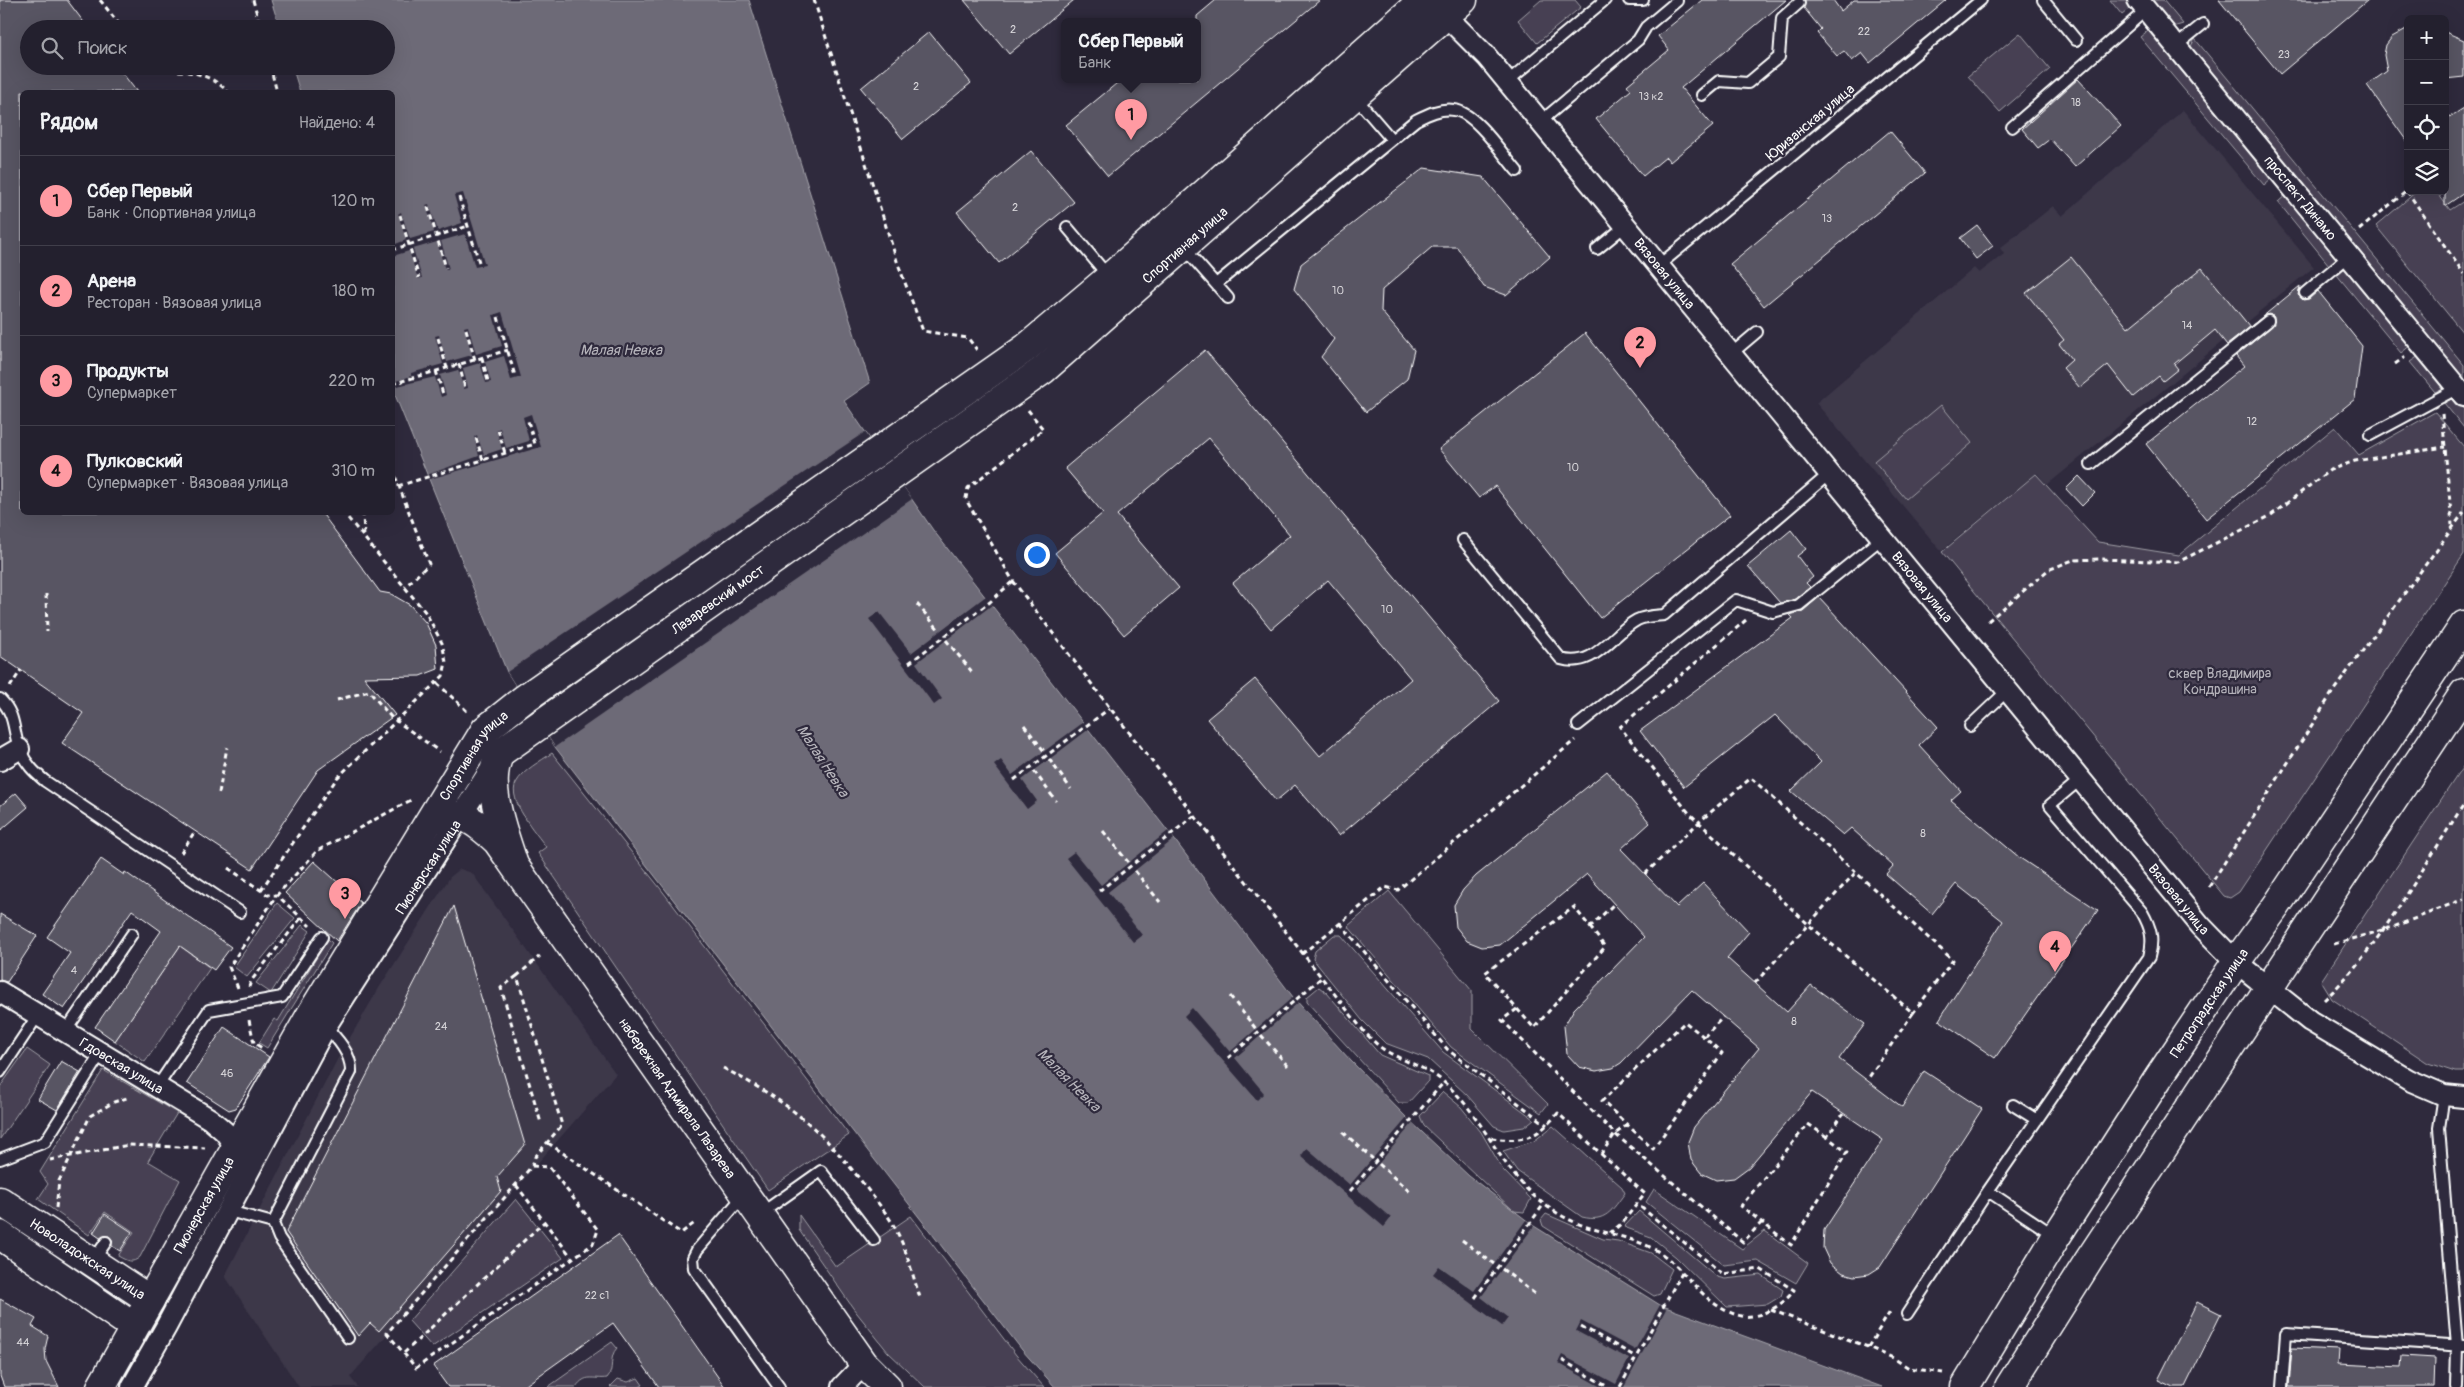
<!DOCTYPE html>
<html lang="ru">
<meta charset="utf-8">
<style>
:root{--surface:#23202e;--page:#2f2d3a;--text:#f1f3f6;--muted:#a3a3aa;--line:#403e4a;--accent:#ff9aa2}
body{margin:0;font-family:Pangolin,sans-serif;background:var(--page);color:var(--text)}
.controls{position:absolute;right:15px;top:15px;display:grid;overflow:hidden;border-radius:8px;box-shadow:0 5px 20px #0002}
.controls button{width:45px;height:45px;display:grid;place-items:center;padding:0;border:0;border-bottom:1px solid var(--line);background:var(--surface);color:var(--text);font:25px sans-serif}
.you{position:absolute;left:1036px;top:554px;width:18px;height:18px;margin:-12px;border:4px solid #fff;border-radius:50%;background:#1a73e8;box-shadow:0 0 0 8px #1a73e833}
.badge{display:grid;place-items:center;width:32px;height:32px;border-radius:50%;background:var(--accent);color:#111;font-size:16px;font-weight:700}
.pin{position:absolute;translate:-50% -41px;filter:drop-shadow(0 1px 2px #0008)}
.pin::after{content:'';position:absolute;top:26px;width:18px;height:15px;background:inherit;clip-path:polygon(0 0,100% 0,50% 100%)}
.popup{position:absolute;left:1061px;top:18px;width:140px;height:65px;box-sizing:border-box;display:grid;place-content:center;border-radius:8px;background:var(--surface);filter:drop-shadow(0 1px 4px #0005);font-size:16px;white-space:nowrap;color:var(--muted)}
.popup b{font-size:19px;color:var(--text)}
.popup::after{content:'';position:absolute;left:50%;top:100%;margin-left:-10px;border:10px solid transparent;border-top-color:var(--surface)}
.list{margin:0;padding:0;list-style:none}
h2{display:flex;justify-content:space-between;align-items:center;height:65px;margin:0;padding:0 20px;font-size:21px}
h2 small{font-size:16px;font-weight:400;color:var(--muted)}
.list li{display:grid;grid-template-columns:32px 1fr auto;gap:15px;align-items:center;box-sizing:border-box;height:90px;padding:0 20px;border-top:1px solid var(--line)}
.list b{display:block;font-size:19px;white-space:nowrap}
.list p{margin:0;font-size:16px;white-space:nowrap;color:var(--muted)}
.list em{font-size:16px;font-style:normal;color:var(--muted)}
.icon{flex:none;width:28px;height:28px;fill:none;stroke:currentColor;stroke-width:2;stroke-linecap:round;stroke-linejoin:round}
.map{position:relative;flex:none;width:2464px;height:1387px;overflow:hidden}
.search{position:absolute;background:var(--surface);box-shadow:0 5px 20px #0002;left:20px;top:20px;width:375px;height:55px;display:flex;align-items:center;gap:12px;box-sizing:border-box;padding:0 18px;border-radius:28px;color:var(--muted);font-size:19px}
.panel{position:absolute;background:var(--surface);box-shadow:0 5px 20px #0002;left:20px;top:90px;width:375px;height:425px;border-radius:8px}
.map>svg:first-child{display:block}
.built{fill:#3c3749}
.green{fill:#464152;stroke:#a2a0a8}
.water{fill:#6d6a77;stroke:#a7a6ad}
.pier{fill:#2f2a3d}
.building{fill:#595564;stroke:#fff}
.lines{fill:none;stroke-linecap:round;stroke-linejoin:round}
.lane-casing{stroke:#fff;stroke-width:14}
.street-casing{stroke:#fff;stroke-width:24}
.secondary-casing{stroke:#fff;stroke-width:31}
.path{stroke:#fff;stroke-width:3;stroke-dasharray:5 4;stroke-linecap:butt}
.lane{stroke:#2f2a3d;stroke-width:10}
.street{stroke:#2f2a3d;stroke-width:20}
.secondary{stroke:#2f2a3d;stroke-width:28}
.labels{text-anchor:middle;stroke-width:4.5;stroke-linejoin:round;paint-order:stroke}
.number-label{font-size:11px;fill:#d6d4d8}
.street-label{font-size:14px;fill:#fff;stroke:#2f2a3d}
.park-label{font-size:14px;fill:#b5b3ba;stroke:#2f2a3d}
.water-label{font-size:15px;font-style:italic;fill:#b6b4bb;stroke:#2f2a3d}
</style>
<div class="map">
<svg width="2464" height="1387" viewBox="0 0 2464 1387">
<rect width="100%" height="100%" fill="#2f2a3d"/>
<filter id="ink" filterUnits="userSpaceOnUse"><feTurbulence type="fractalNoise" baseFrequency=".02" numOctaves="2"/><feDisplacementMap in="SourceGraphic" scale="10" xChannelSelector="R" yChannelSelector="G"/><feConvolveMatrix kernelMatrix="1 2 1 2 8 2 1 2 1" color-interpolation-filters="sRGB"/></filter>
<g filter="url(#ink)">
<path class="built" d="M2183,110L2314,267L2047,485L2037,473L1941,551L1816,403L1974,268L1979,273L2004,254L2000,248L2053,206L2062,216Z
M460,869L472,873L616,1074L350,1377L358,1387H299L225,1276L338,1058L379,988L450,877Z"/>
<path class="green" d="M1541,0H1575L1581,7L1537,43L1518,20Z
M2110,0H2126L2132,7L2122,15Z
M2151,0H2163L2183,24L2173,27Z
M2150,29L2273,177L2264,185L2140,37Z
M2020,33L2050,69L2000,112L1968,76Z
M2195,39L2464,365V381L2190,48Z
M2417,191H2436L2450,210L2464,201V334L2376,226Z
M2287,194L2339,257L2329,265L2278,202Z
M2346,267L2411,345L2401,353L2337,275Z
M2419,356L2445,387L2435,392L2410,362Z
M2455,397L2464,409V428L2444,403Z
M1941,405L1972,443L1906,499L1874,461Z
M2435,412L2464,447V554L2239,892L2230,898L2224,896L1942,552L2036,474L2098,542L2179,555L2335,427L2359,455Z
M552,753L660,888L849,1135L768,1190L538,853L546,847C536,833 507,800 516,783C523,770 541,761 552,753Z
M2464,765V1072H2455L2428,1063L2332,999L2321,981Z
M1389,891L1472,991V1029L1548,1104L1541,1113L1451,1047L1348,926Z
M277,903L295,918L247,977L234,967Z
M302,925L310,931L271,993L256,983Z
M1334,935H1341L1443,1052L1534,1119L1524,1127L1504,1130L1494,1126L1467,1095L1428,1059L1385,1043L1362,1020L1313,959L1315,951Z
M328,939L332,943L267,1048L259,1043L274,1019L278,1021Z
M180,946L210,968L145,1062L115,1041Z
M1319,987L1327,993L1380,1055L1428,1076V1081L1408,1103H1399L1307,1002V997Z
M27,1049L50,1065L0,1139V1087Z
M103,1070L177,1113L148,1161L180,1180L140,1257C132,1264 127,1261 118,1256L134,1232L105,1212L89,1235L38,1199L48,1184L40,1172Z
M1443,1092L1461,1107L1481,1132L1503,1170L1531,1199L1524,1212L1514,1211L1424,1126L1420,1116Z
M1553,1126L1622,1187L1625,1193C1612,1210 1606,1223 1582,1217L1517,1171L1503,1151L1534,1141Z
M1654,1189L1742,1249L1765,1231L1808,1263L1796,1283L1758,1261L1724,1265L1646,1202Z
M516,1199L563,1258L432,1347L409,1321Z
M1639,1211L1717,1277L1725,1279L1761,1275L1783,1290L1781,1296L1768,1304L1727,1307L1676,1257L1651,1237L1624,1227Z
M1546,1214L1603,1239L1618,1241L1651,1253L1672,1269L1660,1294L1654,1296L1543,1226L1541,1220Z
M799,1215L836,1267L911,1216L1016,1355L1044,1387H925L888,1352L853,1308L799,1230Z
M612,1342L617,1348C608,1357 615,1370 607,1378C593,1380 586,1373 576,1387H548Z
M638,1378L643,1385L639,1387H610L618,1379L628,1382Z"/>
<path class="water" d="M271,0H749L870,383L844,401L933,530L1174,839L1293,997L1351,1061L1407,1118L1469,1176L1534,1226L1660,1305L1882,1387H1055L1022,1350L555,747L507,672L393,390L392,92H300L292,66H386V29H280Z"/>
<path class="pier" d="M463,193L485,265L475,267L465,234L441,241L449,269L445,270L437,242L413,249L422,278L418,279L409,251L393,256V245L406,240L398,214L401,212L410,239L434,232L426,205L429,204L438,231L462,223L454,195Z
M502,312L521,377L511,380L504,356L485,362L491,382L486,383L480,363L463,368L468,388L464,389L458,370L440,375L446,395L441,397L435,377L393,387V382L411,376V373L443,364L435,336L439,335L447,362L472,355L464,327L468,326L476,354L502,346L493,315Z
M531,414L541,447L426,480L424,476L479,456L474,437L477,435L484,455L502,449L496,430L500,428L506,448L529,441L523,417Z
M865,432L912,499L555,747L507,672Z
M986,596L992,605L916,663L942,699L934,705L869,619L879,612L911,653Z
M1084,722L1089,729L1022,780L1037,801L1027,809L994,765L1001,760L1012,775Z
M1168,831L1174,839L1108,892L1142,935L1133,942L1066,858L1074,852L1101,885Z
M1293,997L1299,1002L1235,1058L1264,1093L1257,1100L1184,1016L1192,1008L1230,1052Z
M1407,1118L1413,1123L1357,1189L1391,1218L1384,1227L1301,1156L1307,1148L1350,1185Z
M1526,1220L1534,1226L1481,1297L1508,1318L1502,1326L1433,1274L1439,1266L1474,1291Z
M1660,1305L1666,1309L1624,1387H1601L1558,1363L1562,1355L1616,1384L1629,1359L1576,1331L1581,1321L1635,1350Z"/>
<path class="building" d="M0,0H67L89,29H29V66H117L137,92H22V512H321L380,592L391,594L410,605L426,623L436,645L438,669L420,676L364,677L395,715L318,770L252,869L62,743L83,713L0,656Z
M964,0H1074L1009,54Z
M1216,0H1320L1108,176L1066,125L1122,79H1197V16Z
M1702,0H1786L1681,88L1713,126L1670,162L1666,157L1643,176L1596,119L1631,90L1627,85L1669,50L1658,36Z
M1805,0H1833L1841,11L1854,0H1946L1870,63L1862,53L1852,61L1844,51L1837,56L1817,33L1821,29L1804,8Z
M2219,0H2368L2280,74Z
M2408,28V143L2367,85L2387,71L2384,55L2386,45L2392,37Z
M929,32L971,83L903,139L861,88Z
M2445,32L2464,40V77L2445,79Z
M2078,79L2121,126L2075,167L2050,139L2038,148L2022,129Z
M2464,108V193L2445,206V120Z
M1890,131L1925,173L1764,306L1730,264Z
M1031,151L1074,202L999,263L957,212Z
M1424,168L1483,177L1550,257L1506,295L1484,287L1457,247H1432L1382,290L1381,311L1414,350L1407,379L1366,412L1321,357L1334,339L1294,289L1301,264Z
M1977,225L1993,246L1976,259L1960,238Z
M2071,257L2128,328L2202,268L2250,327L2300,286L2298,295L2303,300L2309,299L2318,291L2362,346L2355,399L2206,519L2146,444L2244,366L2236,356L2272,326L2274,317L2270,314L2264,316L2227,345L2215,330L2174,364L2178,369L2163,381L2159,376L2133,397L2108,365L2080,388L2063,368L2072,360L2059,344L2064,340L2026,293Z
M1585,333L1730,515L1600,618L1495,486L1479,498L1439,449Z
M1205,350L1499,701L1339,836L1295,785L1276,801L1207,719L1255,679L1320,756L1411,679L1328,580L1271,629L1233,583L1290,535L1209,438L1117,515L1179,588L1124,635L1055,553L1103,513L1065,468Z
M2079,476L2095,493L2082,506L2066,489Z
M1791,530L1806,549L1797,556L1813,577L1806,583L1810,587L1796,599L1780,603L1748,566Z
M1819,597L1938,727L1919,745L1961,791L1951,800L2020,858L2098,910L1995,1058L1939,1020L2003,921L1956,884L1932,914L1886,874L1893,866L1851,828L1843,835L1791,791L1821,762L1775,715L1684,787L1640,731L1793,618L1790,615L1803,611Z
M1607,771L1650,823L1621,849L1677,907L1703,883L1749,932L1727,958L1787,1012L1811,985L1865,1024L1839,1059L1902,1107L1924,1071L1982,1109L1880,1267L1869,1274L1854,1276L1843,1273L1830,1263L1823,1248L1824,1230L1883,1140L1812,1092L1749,1167L1734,1178L1716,1180L1701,1173L1691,1160L1688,1142L1694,1127L1759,1048L1692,990L1621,1063L1613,1068L1596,1071L1579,1067L1567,1054L1564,1026L1574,1009L1644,937L1587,874L1500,945L1482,947L1467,941L1456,927L1454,905L1463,890L1476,876Z
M16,793L28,807L0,831V806Z
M101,859L124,875L125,872L231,947L214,970L180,946L115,1041L95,1027L161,931L132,910L64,1009L42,994L70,953L47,937Z
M314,861L361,903L337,941L285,893Z
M454,906L525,1145L497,1177L501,1191L379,1331L370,1323L358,1336L286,1232Z
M0,914L37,936L7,982L0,980Z
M224,1027L269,1057L236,1108L229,1110L187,1083Z
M61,1061L80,1072L57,1110L38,1099Z
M105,1214L132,1232L120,1251L112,1246V1239L109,1236L100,1238L93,1233Z
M618,1235L725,1387H659L613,1323L523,1387H448L433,1366Z
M0,1299L36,1319L32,1326L48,1336L45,1349L46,1361L59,1387H4L0,1376Z
M2197,1302L2221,1314L2185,1387H2173L2158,1380Z
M2292,1348L2339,1350L2338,1364L2401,1367L2402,1356L2435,1358L2434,1387H2289Z"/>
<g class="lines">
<defs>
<path id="lane" d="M1629,0H1643
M2043,0L2076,40
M2176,46L2203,24
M1507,82L1605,0
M1702,95L1719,81L1748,83L1779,57L1782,18L1799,3
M1355,97L1392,140
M1540,122L1638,40L1646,27L1677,1
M2012,127L2146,10
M1067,227L1109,277
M1184,248L1228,298
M1597,249L1625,226
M1658,266L1981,0
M1216,284L1416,120C1428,114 1440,108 1454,110C1475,112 1503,155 1517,171
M2305,293L2349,256
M1731,354L1757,332
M2370,435L2458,388
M2091,464L2268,321
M1463,540L1561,659C1595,669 1611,634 1637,620C1645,616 1655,616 1664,615L1829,474
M0,699C17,716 12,731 20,750C26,764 34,772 45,781L240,912
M1578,725L1736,600L1773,612L1799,605L1882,538
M1970,726L2008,690
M65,1032L132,934
M0,1072L38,1015
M157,1087L209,1010L282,997L322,937
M2444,1095L2439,1128L2457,1346L2456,1387
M2013,1105L2037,1120
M0,1159L45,1142L101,1053
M744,1195L697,1250L693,1258L694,1268L779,1387
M225,1210L273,1223L351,1072C352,1054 336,1037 324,1025
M760,1214L821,1171L874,1240
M273,1223L279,1238L348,1338
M2055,1236L1988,1191L2149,957C2154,939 2151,928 2142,912L2050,805L2081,779
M93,1261L106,1242
M1907,1314L1988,1191
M2282,1387L2286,1334L2464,1346"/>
<g id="street">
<path id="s1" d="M2138,0L2464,396"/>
<path id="s2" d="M1436,6L1487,57L2201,926L2236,962L2310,1021L2409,1080L2444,1095L2464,1097"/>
<path d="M0,760L19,749"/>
<path id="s3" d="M0,992L210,1119L225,1132L236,1148"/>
<path id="s4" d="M132,1387L166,1327L326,1026L494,764"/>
<path d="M842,1387L864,1364"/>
</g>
<g id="secondary">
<path id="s5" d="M431,820C460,807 476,822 497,841L864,1364L887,1387"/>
<path id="s6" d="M513,862C503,831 483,781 501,752L1043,370L1463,0"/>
<path id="s7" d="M0,1201L150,1300"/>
<path d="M0,1235L134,1327"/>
<path id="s8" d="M101,1387L310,1016L485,730L524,699L1026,348L1109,278L1423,0"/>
<path id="s9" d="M1965,1387L2056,1237L2159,1077L2236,962L2277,905L2464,625"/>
<path d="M2009,1387L2089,1260L2464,693"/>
</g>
</defs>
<use href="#lane" class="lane-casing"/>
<use href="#street" class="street-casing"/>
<use href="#secondary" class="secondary-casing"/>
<path class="path" d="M100,0L123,29
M253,0L261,29
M814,0L897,261L923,331L968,338L977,350
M153,66L156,70C183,70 208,71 228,92
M270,66L277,92
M2407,191L2464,274
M459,197L479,262
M428,207L446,268
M400,215L419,278
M2359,230L2408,190
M392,250L468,226
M498,317L515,376
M466,329L475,360
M438,338L447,368
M482,358L488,381
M459,364L465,388
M2395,364L2405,357
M436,371L443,394
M392,384L508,350
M1028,410L1043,429L968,488L966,498L968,503L1013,581L1110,708L1366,1034C1372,1039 1377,1045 1383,1049C1403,1062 1428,1067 1446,1084C1481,1115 1494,1154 1524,1186C1541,1205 1564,1219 1587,1227C1612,1235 1640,1239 1662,1254C1690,1274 1706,1309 1742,1316C1760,1319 1784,1305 1794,1290L1760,1269L1723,1274L1637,1204
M2442,414L2452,525
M498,430L505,453
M476,438L483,460
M392,468L429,564L405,587
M398,486L535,444L527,418
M363,512L364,538
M46,594L47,632
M917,604L940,631
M1746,620L1620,727L1689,813L1809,925L1913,1013L1867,1080
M1988,621L2048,570L2073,560L2101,559L2178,562L2270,516L2330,470L2355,461L2445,447
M946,640L973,673
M909,663L990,602L1013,581
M437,683L469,713
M10,687L21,670
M337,700L369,691L391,717L440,752
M1024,725L1044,751
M1049,759L1071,789
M1034,771L1056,801
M1014,780L1110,708
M219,793L227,747
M1103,831L1128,862
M181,853L195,831
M228,868L268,895H277L310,926
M1135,871L1160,902
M1645,874L1699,822L1751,778L1953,960L1913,1013
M2209,887L2334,690L2464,512
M261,890L337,778L443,676L446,662L442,643L426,613L343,512
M1099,891L1194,816
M1340,923L1448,1050L1547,1125
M1590,927L1605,947L1534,1028L1485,973L1574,907L1590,927L1614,904
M2334,944L2396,926L2464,899
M1302,954L1385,887L1398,890L1575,740
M517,976L501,988L541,1123
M1755,983L1855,873
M249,987L251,981L301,918
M238,988L229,967L277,895L317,851L411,800
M1230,996L1256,1029
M2324,1000C2378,950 2423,867 2464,804
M1517,1009L1502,1020L1615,1134L1743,1242L1762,1222
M249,1020L254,1043L262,1048
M1261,1035L1288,1066
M1704,1037L1685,1022L1602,1101L1653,1149L1722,1053L1704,1037L1723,1017
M1228,1058L1321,978
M723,1068C787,1101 821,1128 865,1186C876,1201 889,1215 897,1232C908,1253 913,1278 921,1300
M1343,1132L1373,1159
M1827,1137L1808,1124L1741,1206L1791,1245L1847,1152L1827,1137L1843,1114
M1491,1138C1524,1142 1536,1139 1558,1113L1601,1154L1615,1134L1627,1125
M548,1143L681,1233L696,1222
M1601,1154L1645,1194L1621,1224L1610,1233
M50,1160L129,1145L205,1148
M1379,1164L1410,1192
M532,1166L549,1167L598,1230L593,1244L416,1368L387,1333L532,1166L535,1157L562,1125L517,976L540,956
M516,1185L573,1259
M1350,1191L1444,1082
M56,1208L59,1181L90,1116L114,1102L130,1097
M1462,1240L1494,1264
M1502,1269L1535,1294
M1475,1298L1544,1204
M1771,1310L1868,1347L1893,1358L1909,1368L1943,1373
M1581,1326L1636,1357
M1868,1347L1890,1312
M404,1353L544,1222
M1562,1360L1608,1387
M1620,1387L1682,1272"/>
<use href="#lane" class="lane"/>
<use href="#street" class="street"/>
<use href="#secondary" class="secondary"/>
</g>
</g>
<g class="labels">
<g class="number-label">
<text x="1013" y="33">2</text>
<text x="1864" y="35">22</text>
<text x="2284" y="58">23</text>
<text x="916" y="90">2</text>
<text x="1651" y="100">13 к2</text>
<text x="2076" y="106">18</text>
<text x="1015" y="211">2</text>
<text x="1827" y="222">13</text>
<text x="1338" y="294">10</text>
<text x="2187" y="329">14</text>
<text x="2252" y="425">12</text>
<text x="1573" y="471">10</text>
<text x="1387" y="613">10</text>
<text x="1923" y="837">8</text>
<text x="74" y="974">4</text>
<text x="1794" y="1025">8</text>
<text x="441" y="1030">24</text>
<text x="227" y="1077">46</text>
<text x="597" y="1299">22 с1</text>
<text x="23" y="1346">44</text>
</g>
<g class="street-label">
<text transform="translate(1810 122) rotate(-40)" y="5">Юризанская улица</text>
<text dy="5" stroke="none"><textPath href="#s1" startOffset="256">проспект Динамо</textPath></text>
<text dy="5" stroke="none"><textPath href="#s6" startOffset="966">Спортивная улица</textPath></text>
<text dy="5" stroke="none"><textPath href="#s2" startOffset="352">Вязовая улица</textPath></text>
<text dy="5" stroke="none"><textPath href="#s2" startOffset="758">Вязовая улица</textPath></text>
<text dy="5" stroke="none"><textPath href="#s6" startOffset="379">Лазаревский мост</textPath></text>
<text dy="5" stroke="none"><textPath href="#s8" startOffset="734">Спортивная улица</textPath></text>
<text dy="5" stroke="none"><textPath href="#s4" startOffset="599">Пионерская улица</textPath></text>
<text dy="5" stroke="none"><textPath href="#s2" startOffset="1162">Вязовая улица</textPath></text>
<text dy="5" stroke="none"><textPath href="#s9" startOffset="455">Петроградская улица</textPath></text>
<text dy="5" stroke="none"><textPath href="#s3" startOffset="142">Гдовская улица</textPath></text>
<text dy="5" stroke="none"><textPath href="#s5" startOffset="389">набережная Адмирала Лазарева</textPath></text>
<text dy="5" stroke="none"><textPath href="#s8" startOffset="209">Пионерская улица</textPath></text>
<text dy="5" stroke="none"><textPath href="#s7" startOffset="105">Новоладожская улица</textPath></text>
</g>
<g class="park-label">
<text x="2220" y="678">сквер Владимира<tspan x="2220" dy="16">Кондрашина</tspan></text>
</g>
<g class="water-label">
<text x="621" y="355">Малая Невка</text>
<text transform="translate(823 761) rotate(57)" y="5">Малая Невка</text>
<text transform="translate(1069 1080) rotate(45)" y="5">Малая Невка</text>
</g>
</g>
</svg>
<div class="controls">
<button>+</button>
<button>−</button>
<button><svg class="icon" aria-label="locate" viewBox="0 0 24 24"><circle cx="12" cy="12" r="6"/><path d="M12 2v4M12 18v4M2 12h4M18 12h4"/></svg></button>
<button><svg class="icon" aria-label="layers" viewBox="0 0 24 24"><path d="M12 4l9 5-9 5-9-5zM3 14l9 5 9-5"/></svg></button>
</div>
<div class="you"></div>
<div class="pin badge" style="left:1131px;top:140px">1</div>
<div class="popup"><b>Сбер Первый</b>Банк</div>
<div class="pin badge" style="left:1640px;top:368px">2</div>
<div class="pin badge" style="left:345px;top:919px">3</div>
<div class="pin badge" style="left:2055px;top:972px">4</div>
<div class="search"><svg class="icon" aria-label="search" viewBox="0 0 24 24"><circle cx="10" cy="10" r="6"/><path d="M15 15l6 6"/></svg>Поиск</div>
<section class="panel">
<h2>Рядом<small>Найдено: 4</small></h2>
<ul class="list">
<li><span class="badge">1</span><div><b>Сбер Первый</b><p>Банк · Спортивная улица</p></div><em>120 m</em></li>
<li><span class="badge">2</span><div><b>Арена</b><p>Ресторан · Вязовая улица</p></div><em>180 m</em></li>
<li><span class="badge">3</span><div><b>Продукты</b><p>Супермаркет</p></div><em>220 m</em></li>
<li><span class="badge">4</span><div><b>Пулковский</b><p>Супермаркет · Вязовая улица</p></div><em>310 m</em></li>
</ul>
</section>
</div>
